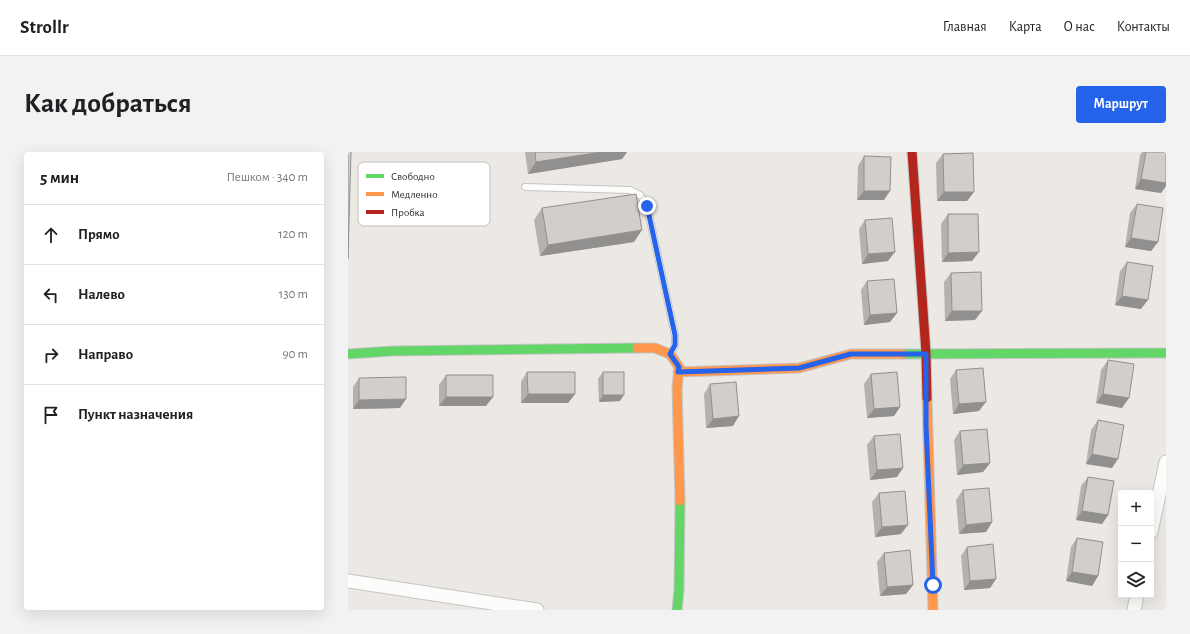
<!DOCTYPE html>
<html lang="ru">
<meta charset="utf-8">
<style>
:root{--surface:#fff;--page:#f2f2f2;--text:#202124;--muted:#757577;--line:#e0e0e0;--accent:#2563eb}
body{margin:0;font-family:"Alegreya Sans",sans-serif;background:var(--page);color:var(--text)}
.controls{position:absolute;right:12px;bottom:12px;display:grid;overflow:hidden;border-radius:4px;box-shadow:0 4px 16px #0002}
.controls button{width:36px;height:36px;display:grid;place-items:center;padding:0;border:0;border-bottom:1px solid var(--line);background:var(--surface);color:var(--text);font:20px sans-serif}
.stop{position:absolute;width:12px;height:12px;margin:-9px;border:3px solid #2563eb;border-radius:50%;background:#fff}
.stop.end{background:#2563eb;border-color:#fff;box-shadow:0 1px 4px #0008}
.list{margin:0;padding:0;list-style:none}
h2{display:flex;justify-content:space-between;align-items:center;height:52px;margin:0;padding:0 16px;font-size:17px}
h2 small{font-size:13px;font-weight:400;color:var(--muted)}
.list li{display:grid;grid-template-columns:26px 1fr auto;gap:12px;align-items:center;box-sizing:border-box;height:60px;padding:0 16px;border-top:1px solid var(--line)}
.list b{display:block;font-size:15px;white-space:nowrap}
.list em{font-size:13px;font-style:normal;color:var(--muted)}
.icon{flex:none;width:22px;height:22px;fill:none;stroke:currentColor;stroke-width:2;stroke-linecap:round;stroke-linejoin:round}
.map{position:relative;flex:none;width:818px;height:458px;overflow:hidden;border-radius:4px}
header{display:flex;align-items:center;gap:24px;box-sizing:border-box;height:56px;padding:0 20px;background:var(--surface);border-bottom:1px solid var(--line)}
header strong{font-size:19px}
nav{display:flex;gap:22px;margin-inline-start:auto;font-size:14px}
.intro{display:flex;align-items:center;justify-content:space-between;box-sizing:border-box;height:96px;padding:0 24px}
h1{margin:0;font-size:28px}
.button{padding:10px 18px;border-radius:4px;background:var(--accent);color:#fff;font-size:14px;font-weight:700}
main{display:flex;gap:24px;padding:0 24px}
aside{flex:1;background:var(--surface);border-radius:4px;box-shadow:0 4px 16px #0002}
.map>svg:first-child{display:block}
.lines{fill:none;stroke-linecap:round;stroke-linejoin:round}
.lane-casing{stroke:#c5c4c5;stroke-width:8}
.street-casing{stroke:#c5c4c5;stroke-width:15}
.fast-casing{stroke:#c5c4c5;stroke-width:11}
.slow-casing{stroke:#c5c4c5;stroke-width:11}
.jam-casing{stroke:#c5c4c5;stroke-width:11}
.lane{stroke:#fcfcfb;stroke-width:6}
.street{stroke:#fcfcfb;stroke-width:13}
.fast{stroke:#63d668;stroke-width:9}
.slow{stroke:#ff974d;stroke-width:9}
.jam{stroke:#b3261e;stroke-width:9}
.wall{fill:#b4b1af}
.shaded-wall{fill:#92908e}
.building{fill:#d1cecb;stroke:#92908e}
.route{stroke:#2563eb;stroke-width:5}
.key{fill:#fff;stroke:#c0c0c0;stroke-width:1}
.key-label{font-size:11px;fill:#2e2e2e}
</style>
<header>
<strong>Strollr</strong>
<nav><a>Главная</a><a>Карта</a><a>О нас</a><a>Контакты</a></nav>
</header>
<div class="intro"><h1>Как добраться</h1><a class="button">Маршрут</a></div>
<main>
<aside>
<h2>5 мин<small>Пешком · 340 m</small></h2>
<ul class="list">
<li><svg class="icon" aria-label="ahead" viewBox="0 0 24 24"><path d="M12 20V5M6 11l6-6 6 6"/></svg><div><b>Прямо</b></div><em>120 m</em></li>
<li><svg class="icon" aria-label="left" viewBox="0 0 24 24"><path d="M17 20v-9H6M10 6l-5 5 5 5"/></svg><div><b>Налево</b></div><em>130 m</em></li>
<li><svg class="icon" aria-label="right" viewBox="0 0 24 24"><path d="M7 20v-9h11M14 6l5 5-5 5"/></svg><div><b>Направо</b></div><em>90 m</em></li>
<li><svg class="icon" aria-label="arrive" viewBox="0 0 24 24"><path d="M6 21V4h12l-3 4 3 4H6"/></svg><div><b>Пункт назначения</b></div></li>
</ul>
</aside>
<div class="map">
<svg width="818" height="458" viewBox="0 0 818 458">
<rect width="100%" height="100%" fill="#ece8e4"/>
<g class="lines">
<defs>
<path id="lane" d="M177,35L282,38L292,43L299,54L327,183V193L323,201"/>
<path id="street" d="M803,380L818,310
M0,429L189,458
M786,458L789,443"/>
<path id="fast" d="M0,202L45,199L289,196
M555,202L818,201
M329,458L331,438L332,349"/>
<path id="slow" d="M289,196H307L322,202L331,215L329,237L332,349
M330,220L451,216L503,202H555
M579,246L585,458"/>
<path id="jam" d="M564,0L578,201L579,246"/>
</defs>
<use href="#lane" class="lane-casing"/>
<use href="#street" class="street-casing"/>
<use href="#fast" class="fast-casing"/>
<use href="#slow" class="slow-casing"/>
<use href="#jam" class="jam-casing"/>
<use href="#lane" class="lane"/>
<use href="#street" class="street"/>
<use href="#fast" class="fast"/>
<use href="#slow" class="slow"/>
<use href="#jam" class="jam"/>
</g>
<path class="wall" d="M177,0H279L274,7L180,22Z
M794,0H818V34L813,41L787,37L792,3Z
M595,2L626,40L619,49H589L588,11Z
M516,4L536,48H509L510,14Z
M789,52L810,90L803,99L777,95L782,61Z
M194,56L286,90L192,104L186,68Z
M600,62L624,109L594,110L593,72Z
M517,68L540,109L514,112L511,77Z
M779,110L793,157L767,153L772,119Z
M603,121L627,168L597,169L596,130Z
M519,129L549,161L542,170L516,173L513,138Z
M760,208L774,256L748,251L753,218Z
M608,218L631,259L605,262L602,227Z
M179,220L227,242L220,251H173V230Z
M255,220L272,249L251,250L250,227Z
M523,222L552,255L546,264L519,266L516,232Z
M98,223L138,254H91V233Z
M11,226L52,256L5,257V235Z
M362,232L385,274L358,276L356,242Z
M750,268L764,316L738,312L743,278Z
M612,279L642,311L635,320L609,323L606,288Z
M526,284L549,325L522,328L519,293Z
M740,325L760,363L754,372L728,368L733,334Z
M615,338L644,370L638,380L611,382L608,348Z
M531,341L553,382L527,385L524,350Z
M729,386L750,424L744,434L718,429L723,395Z
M619,395L648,427L642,436L616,438L613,404Z
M536,401L565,433L558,442L532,444L529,410Z"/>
<path class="shaded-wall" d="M254,0H279L274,7L180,22L188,10Z
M793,27L818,31V34L813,41L787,37Z
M516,39H542L536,48H509Z
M596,40H626L619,49H589Z
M294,78L286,90L192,104L200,93Z
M783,86L810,90L803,99L777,95Z
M547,100L540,109L514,112L520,102Z
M631,100L624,109L594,110L600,101Z
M774,144L800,148L793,157L767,153Z
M604,159H634L627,168L597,169Z
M549,161L542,170L516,173L522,163Z
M180,242H227L220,251H173Z
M755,242L781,246L774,256L748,251Z
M255,243H276L272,249L251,250Z
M98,245H145L138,254H91Z
M58,247L52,256L5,257L11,248Z
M638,250L631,259L605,262L611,252Z
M552,255L546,264L519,266L526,257Z
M391,264L385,274L358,276L365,267Z
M744,302L770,307L764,316L738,312Z
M642,311L635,320L609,323L615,313Z
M555,316L549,325L522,328L529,318Z
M734,359L760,363L754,372L728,368Z
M644,370L638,380L611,382L618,373Z
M560,373L553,382L527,385L534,375Z
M724,420L750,424L744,434L718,429Z
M648,427L642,436L616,438L622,429Z
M565,433L558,442L532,444L539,435Z"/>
<path class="building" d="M0,0H3L0,107Z
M187,0H254L188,10Z
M798,0H818V31L793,27Z
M625,1L626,40H596L595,2Z
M516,4L543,5L542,39H516Z
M288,42L294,78L200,93L194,56Z
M789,52L815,56L810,90L783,86Z
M600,62H630L631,100L600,101Z
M544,66L547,100L520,102L517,68Z
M779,110L805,114L800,148L774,144Z
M633,120L634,159H604L603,121Z
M546,127L549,161L522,163L519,129Z
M760,208L786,212L781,246L755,242Z
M635,216L638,250L611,252L608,218Z
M179,220H227V242H180Z
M255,220H276V243H255Z
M549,220L552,255L526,257L523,222Z
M98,223H145V245H98Z
M58,225V247L11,248V226Z
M388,230L391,264L365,267L362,232Z
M750,268L776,273L770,307L744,302Z
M639,277L642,311L615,313L612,279Z
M552,282L555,316L529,318L526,284Z
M740,325L766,329L760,363L734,359Z
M641,336L644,370L618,373L615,338Z
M557,339L560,373L534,375L531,341Z
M729,386L755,390L750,424L724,420Z
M645,392L648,427L622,429L619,395Z
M562,398L565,433L539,435L536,401Z"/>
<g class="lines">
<path class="route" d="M299,54L327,183V193L322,202L331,215L330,220L451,216L503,202H578V274L585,433"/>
</g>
<rect x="10" y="10" width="132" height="64" rx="6" class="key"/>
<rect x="18" y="22" width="18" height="4" fill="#63d668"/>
<rect x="18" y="40" width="18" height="4" fill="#ff974d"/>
<rect x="18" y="58" width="18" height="4" fill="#b3261e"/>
<g class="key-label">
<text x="43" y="28">Свободно</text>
<text x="43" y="46">Медленно</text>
<text x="43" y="64">Пробка</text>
</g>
</svg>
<div class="controls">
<button>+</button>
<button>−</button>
<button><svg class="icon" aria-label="layers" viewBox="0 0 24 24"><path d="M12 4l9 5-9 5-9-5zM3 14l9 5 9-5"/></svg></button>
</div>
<div class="stop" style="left:585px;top:433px"></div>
<div class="stop end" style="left:299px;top:54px"></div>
</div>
</main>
